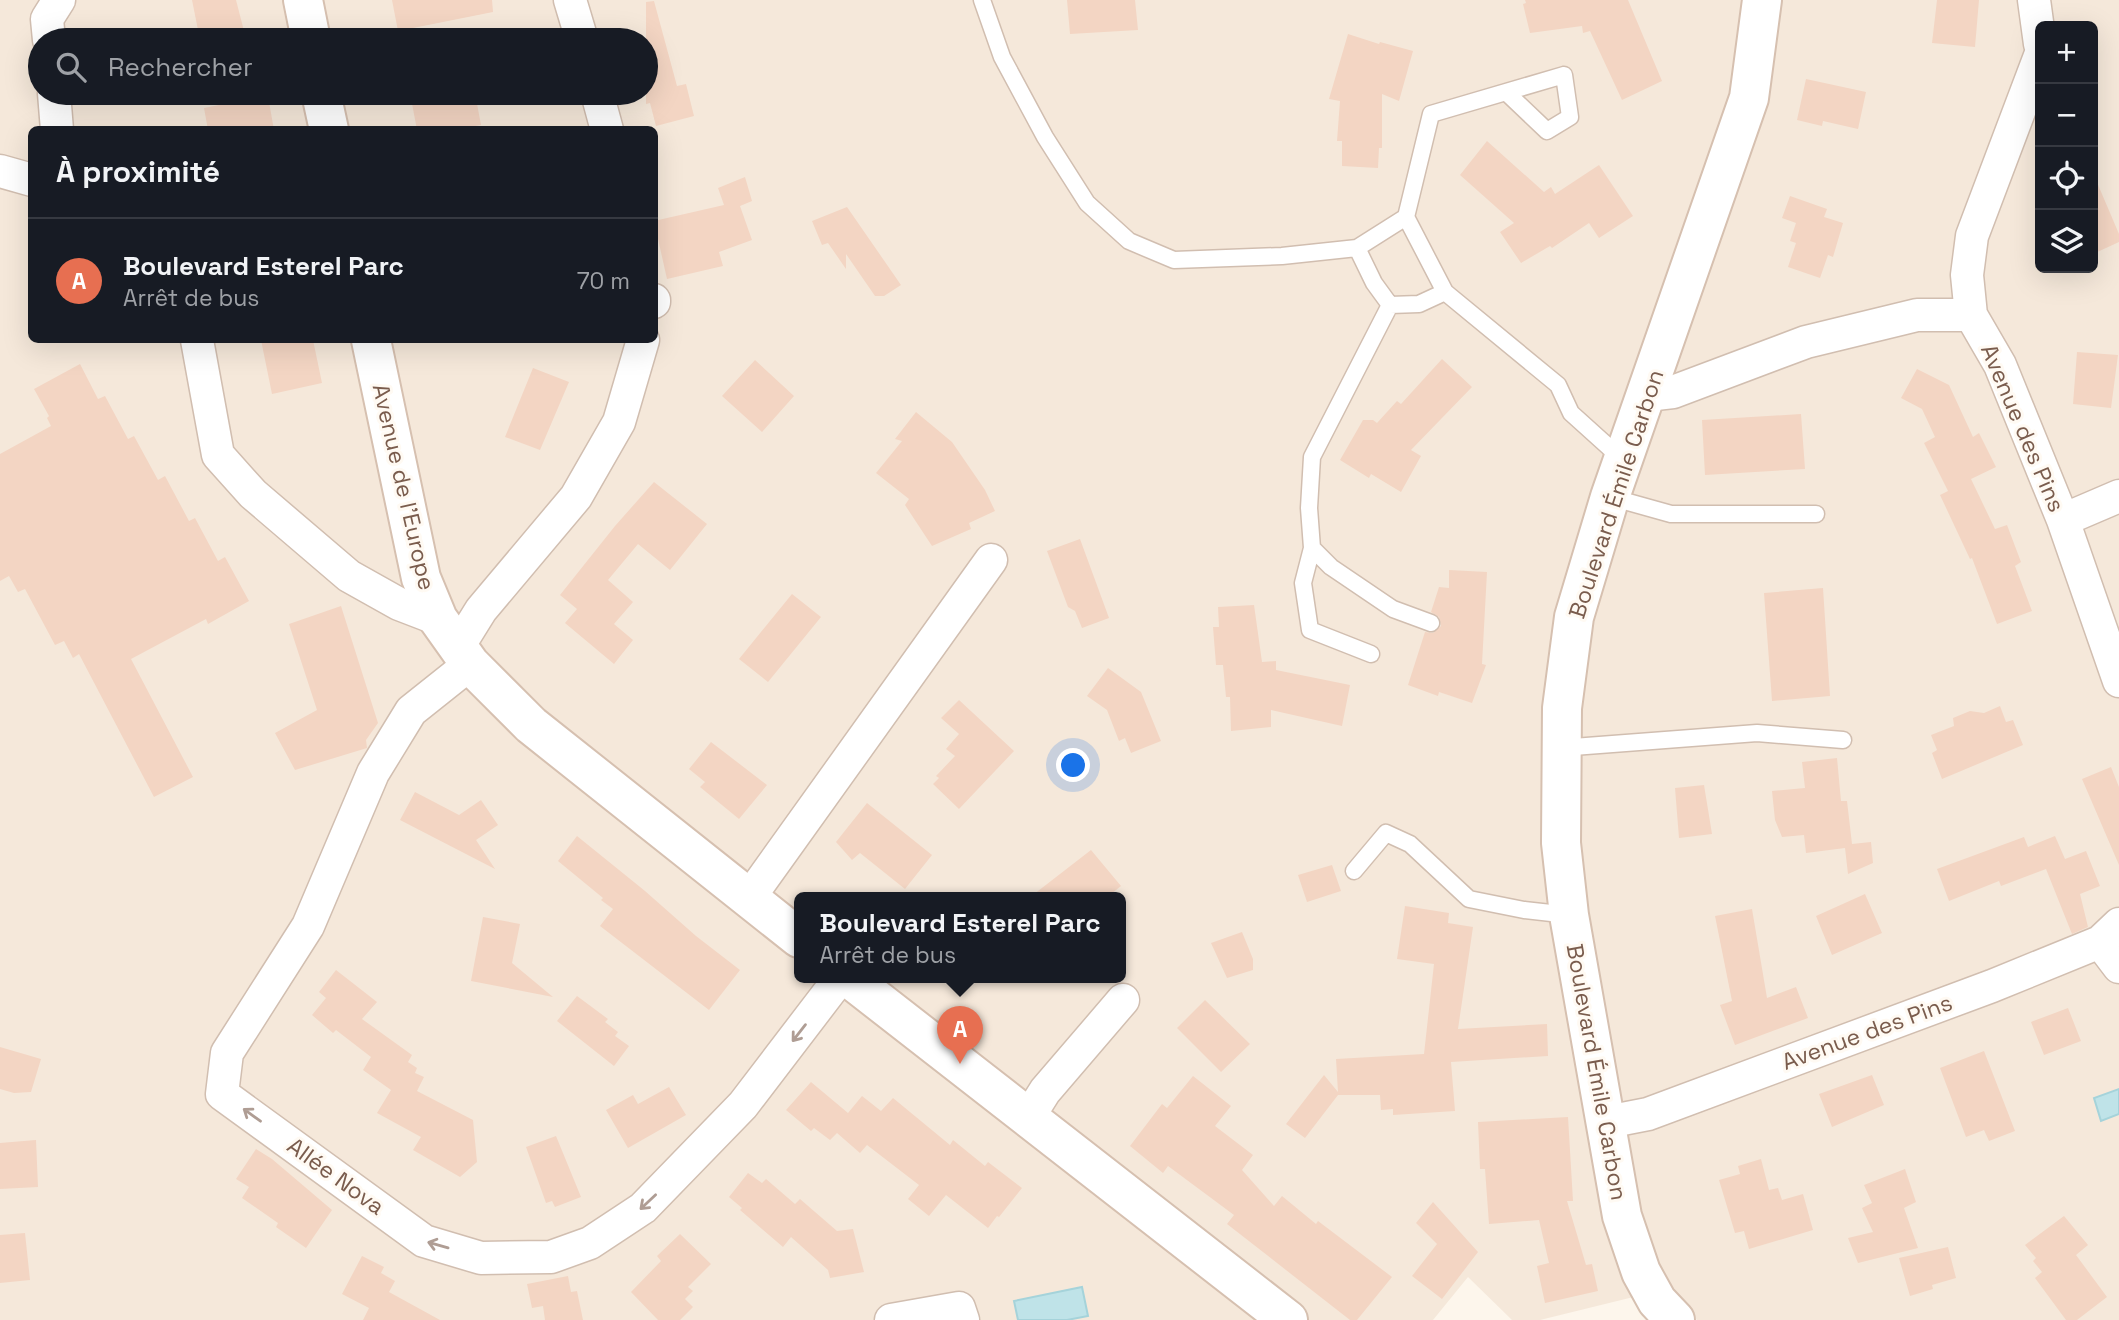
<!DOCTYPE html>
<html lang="fr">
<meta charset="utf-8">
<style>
:root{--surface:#171b24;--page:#20242c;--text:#f1f3f6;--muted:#9ea1a6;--line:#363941;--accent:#e76f51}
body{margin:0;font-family:"Space Grotesk",sans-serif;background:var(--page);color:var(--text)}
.controls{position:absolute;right:21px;top:21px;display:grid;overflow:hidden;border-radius:10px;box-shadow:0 7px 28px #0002}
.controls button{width:63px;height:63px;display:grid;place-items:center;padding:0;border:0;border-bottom:2px solid var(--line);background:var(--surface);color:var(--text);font:35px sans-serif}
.you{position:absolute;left:1074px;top:766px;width:24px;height:24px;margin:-18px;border:5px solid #fff;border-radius:50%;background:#1a73e8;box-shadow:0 0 0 10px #1a73e833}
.badge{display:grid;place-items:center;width:46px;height:46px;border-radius:50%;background:var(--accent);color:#fff;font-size:23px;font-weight:700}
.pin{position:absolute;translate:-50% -58px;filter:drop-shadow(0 2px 4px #0008)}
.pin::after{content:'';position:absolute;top:37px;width:24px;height:21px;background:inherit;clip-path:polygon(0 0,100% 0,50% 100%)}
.popup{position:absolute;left:794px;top:892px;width:332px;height:91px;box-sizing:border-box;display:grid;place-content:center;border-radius:10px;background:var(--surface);filter:drop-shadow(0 2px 5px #0005);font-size:23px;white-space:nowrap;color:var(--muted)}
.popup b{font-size:26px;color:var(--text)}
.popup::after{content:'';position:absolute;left:50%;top:100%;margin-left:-14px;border:14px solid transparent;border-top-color:var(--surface)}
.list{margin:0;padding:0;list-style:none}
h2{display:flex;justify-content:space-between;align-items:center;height:91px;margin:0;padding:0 28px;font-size:30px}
h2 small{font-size:23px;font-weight:400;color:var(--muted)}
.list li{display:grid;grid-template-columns:46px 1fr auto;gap:21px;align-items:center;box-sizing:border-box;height:126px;padding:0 28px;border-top:2px solid var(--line)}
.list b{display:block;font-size:26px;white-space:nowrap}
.list p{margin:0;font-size:23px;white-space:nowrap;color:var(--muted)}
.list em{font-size:23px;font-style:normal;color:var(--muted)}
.icon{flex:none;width:38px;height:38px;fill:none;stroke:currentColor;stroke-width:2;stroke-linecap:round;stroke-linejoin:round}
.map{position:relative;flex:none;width:2119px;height:1320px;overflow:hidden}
.search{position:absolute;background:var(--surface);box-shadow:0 7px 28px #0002;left:28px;top:28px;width:630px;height:77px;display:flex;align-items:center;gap:18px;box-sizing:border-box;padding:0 24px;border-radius:38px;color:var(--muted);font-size:26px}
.panel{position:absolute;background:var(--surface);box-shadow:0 7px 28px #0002;left:28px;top:126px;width:630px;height:217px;border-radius:10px}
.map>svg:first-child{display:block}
.residential{fill:#f5e8da;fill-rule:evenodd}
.water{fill:#bfe3e8;stroke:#a5d3da;stroke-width:2}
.building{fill:#f3d5c3}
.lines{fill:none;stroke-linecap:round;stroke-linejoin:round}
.lane-casing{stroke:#d1beb0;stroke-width:19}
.street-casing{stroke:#d1beb0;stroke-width:35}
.secondary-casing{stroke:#d6c0b0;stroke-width:42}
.lane{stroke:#fff;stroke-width:16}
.street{stroke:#fff;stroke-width:32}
.secondary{stroke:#fff;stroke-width:38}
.oneway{stroke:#af9d94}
.labels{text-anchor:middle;stroke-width:6;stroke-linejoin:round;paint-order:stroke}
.street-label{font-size:23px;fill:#7a5c4d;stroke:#fffaf3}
</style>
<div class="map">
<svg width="2119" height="1320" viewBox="0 0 2119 1320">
<rect width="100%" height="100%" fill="#fdf6ec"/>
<path class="residential" d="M0,0H2119V1320H1697L1666,1289L1540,1320H1512L1468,1277L1433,1320H0ZM2040,26H2093V268H2040ZM40,40H646V93H40ZM32,130H654V340H32ZM799,898H1121V978H799Z"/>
<path class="water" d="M2119,1089V1114L2101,1121L2094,1098Z
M1082,1287L1088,1316L1067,1320H1018L1014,1301Z"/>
<path class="building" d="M192,0H236L244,31L231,34L232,38L200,40Z
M392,0H492L493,12L398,31Z
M1067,0H1135L1138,30L1070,34Z
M1525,0H1628L1662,81L1622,100L1590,31L1583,33L1582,26L1530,33L1523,4L1526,3Z
M1937,0H1979L1975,47L1932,43Z
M654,1L677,86L686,84L694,116L656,126L650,103L646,104V2Z
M1348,34L1379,44L1380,42L1413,51L1399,101L1382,94V148H1379L1378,168L1342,166V141H1337L1340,101L1329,99Z
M1806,79L1866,92L1858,129L1823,121L1822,126L1797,120Z
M410,93H475L481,125L453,130H417Z
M254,98L256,104L269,102L274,130H208L204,108Z
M1487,141L1544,192L1551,187L1555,194L1599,165L1633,216L1599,238L1589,223L1552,248L1550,246L1521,263L1500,232L1514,223L1460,175Z
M2093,173L2119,234V242L2093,254Z
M745,177L752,201L740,206L752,240L719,252L723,266L667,279L654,221L724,205L718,188Z
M1790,196L1827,209L1824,217L1843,223L1833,257L1828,255L1820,278L1788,267L1796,243L1790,241L1796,223L1782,218Z
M847,207L901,285L884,296H875L846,254V269L828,243L822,245L812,221Z
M261,340H313L322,383L272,394Z
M2077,352L2118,355L2111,408L2073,404Z
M1442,359L1472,387L1411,450L1421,456L1401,492L1371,474L1369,478L1340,460L1363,420H1373L1377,423L1397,401L1401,404Z
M755,360L794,396L762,432L722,396Z
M80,364L98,399L105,396L128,439L134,436L158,480L165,476L189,521L195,518L218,561L225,557L249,601L208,624L206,619L131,659L193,777L154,797L79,654L73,658L64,641L55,645L25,589L18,592L9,576L0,581V454L51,426L47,418L49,416L34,389Z
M533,368L569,382L540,450L505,437Z
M1917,369L1949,385L1973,437L1979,433L1996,467L1971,479L1995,529L2007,525L2021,562L2015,566L2032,611L1997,624L1972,558L1970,559L1940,495L1948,491L1924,443L1935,437L1922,409L1901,398Z
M916,412L952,442L985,490L995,511L969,523L971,529L932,546L905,505L909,499L876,473L902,441L895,439Z
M1801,414L1805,469L1705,475L1702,420Z
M654,482L707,524L670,570L638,544L608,580L633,602L614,624L633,640L614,664L565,623L577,609L560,595L615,526Z
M1080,539L1109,618L1082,628L1075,611L1068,607L1047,551Z
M1449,570L1487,572L1482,664L1486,665L1472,703L1439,692L1438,696L1408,685L1425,632L1433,633L1441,626L1439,617L1431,612L1439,587L1449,588Z
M1823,588L1830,696L1772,701L1764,593Z
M792,594L821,617L768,682L739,659Z
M1254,605L1262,662L1276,661V670L1350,685L1342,726L1271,710V727L1231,731L1230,697H1226L1223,665H1216L1213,627H1219L1218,607Z
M341,606L378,723L366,740L367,748L295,770L275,733L317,710L289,624Z
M1108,668L1141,692L1161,741L1131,753L1125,738L1119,741L1107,710L1087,696Z
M959,700L1014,751L959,809L933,784L939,778L936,776L955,756L946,749L959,734L941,718Z
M2000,706L2006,722L2013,720L2023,745L1942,779L1932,753L1937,750L1931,735L1954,726L1953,718L1970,711L1984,713Z
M711,742L767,785L739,819L700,787L705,782L689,769Z
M1837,758L1841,801H1847L1852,844L1871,842L1873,863L1848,874L1845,848L1806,853L1804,835L1782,837L1775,820L1772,791L1805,788L1802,762Z
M2111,767L2119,787V865L2082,779Z
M1704,785L1712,834L1679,838L1675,788Z
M415,792L459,815L481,800L498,825L476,840L495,869L400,820Z
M867,803L932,855L905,889L860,853L852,860L836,842Z
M577,836L645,891L696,936L740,970L709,1010L600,926L613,909L601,900L603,898L558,861Z
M2055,836L2065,859L2086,851L2100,886L2080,894L2088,927L2072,934L2046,869L2001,886L1999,881L1949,901L1937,869L2024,837L2028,847Z
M1091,850L1121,886L1106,898H1029Z
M1332,865L1341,891L1307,902L1298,875Z
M1865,894L1882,933L1832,955L1816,916Z
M1405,906L1449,913L1448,923L1473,927L1458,1029L1547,1024L1548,1056L1451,1062L1455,1111L1393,1115V1109L1381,1110L1380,1095H1338L1305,1138L1286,1124L1324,1075L1338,1092L1336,1059L1424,1054L1434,964L1397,959Z
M1752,909L1767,998L1796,987L1808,1018L1735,1045L1720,1005L1732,1001L1715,916Z
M483,917L520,924L512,963L553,997L471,981Z
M1242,932L1253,959V970L1227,978L1211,943Z
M336,970L377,1002L362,1019L412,1055L408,1062L417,1068L415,1073L424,1077L417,1091L473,1120L477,1162L460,1177L413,1150L421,1137L377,1113L391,1090L363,1070L371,1057L336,1030L333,1033L312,1015L326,998L319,992Z
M577,996L608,1019L605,1022L618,1032L615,1036L629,1046L614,1066L557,1021Z
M1205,1000L1250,1044L1221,1072L1177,1028Z
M2068,1008L2081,1041L2044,1055L2031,1022Z
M0,1047L41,1059L31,1092L14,1093L0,1089Z
M1984,1051L2015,1131L1989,1141L1984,1130L1966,1137L1940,1068Z
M1872,1075L1884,1105L1832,1127L1819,1094Z
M1193,1076L1231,1106L1215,1126L1253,1155L1242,1170L1274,1206L1282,1196L1316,1224L1318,1221L1392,1277L1357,1320H1350L1227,1224L1234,1215L1168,1166L1163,1173L1130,1146L1162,1104L1167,1108Z
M811,1082L848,1113L862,1096L881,1111L893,1098L950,1145L953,1140L985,1166L988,1162L1022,1188L999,1217L997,1216L988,1228L946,1195L929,1216L908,1199L919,1185L867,1145L860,1153L837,1133L830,1140L814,1128L811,1131L786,1110Z
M669,1087L686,1115L628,1148L606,1110L633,1095L638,1104Z
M1568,1117L1573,1201H1567L1586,1265L1592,1264L1598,1291L1545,1303L1537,1266L1549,1263L1539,1220L1489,1224L1485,1169H1480L1478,1122Z
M556,1136L581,1197L555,1207L552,1201L546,1203L526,1147Z
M36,1140L38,1187L0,1189V1143Z
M256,1149L272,1159L332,1210L306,1248L276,1227L278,1223L242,1198L249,1187L236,1179Z
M1761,1159L1769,1190L1778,1188L1782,1200L1803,1194L1813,1230L1749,1249L1744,1231L1735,1233L1719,1180L1740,1174L1738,1166Z
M1905,1169L1916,1202L1904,1208L1918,1248L1858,1263L1848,1238L1873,1232L1862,1208L1872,1203L1864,1185Z
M748,1173L762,1183L766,1179L795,1204L800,1199L837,1231L853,1229L864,1272L830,1278L828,1270L791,1237L783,1247L740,1210L742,1208L729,1197Z
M1433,1202L1478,1252L1442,1299L1412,1276L1437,1244L1416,1223Z
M2064,1216L2088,1245L2076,1255L2107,1297L2077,1320H2066L2035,1278L2042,1272L2033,1261L2036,1258L2025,1245Z
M25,1233L30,1280L0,1283V1235Z
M680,1234L711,1264L688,1287L693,1291L685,1299L693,1307L680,1320H658L631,1292L661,1261L657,1256Z
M1948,1247L1956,1278L1932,1285L1933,1289L1910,1296L1899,1258Z
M362,1256L384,1267L381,1273L395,1281L389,1292L440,1320H363L369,1308L342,1294Z
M568,1276L571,1292L577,1291L583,1320H545L543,1306L532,1308L527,1284Z"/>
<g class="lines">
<defs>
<path id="lane" d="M982,0L1002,57L1045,137L1087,203L1129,241L1174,260L1282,256L1357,248L1374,283L1390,305
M1506,92L1547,131L1570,117L1564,75L1431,114L1406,217L1445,292L1558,385L1571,413L1622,459
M1357,248L1406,217
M1390,305L1419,304L1445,292
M1610,497L1671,514H1816
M1312,548L1331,567L1393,609L1431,623
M1371,654L1310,630L1303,583L1312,548L1309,508L1312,457L1390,305
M1560,748L1757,733L1843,740
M1354,871L1386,833L1410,844L1469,899L1524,910L1569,915"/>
<path id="street" d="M570,0L582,40
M2034,0L2040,44
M49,40L47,19L59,0
M2040,56L1972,236L1967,275L1971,315L2000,365L2063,520L2119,681
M54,93L57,130
M597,93L607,130
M0,171L32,180
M654,300V302
M197,340L218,455L253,494L349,576L399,604L438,619
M1647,395L1673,392L1806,342L1917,315H1971
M2063,520L2119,496
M458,647L481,610L576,497L619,422L643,340
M470,664L411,711L373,773L308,926L227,1053L222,1094L424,1241L481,1258L551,1257L590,1243L643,1208L743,1105L840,978
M749,898L991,560
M2100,942L2119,967
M1028,1118L1045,1091L1123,1000
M1607,1122L1648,1114L1992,986L2100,942L2119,924
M891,1320L959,1308L963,1320"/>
<path id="secondary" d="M303,0L311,40
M321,93L329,130
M371,340L421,578L438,619L470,664L531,725L799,938
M849,978L1288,1320
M1675,1320L1657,1301L1641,1272L1622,1216L1569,915L1561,843L1562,708L1574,617L1610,497L1749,98L1762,0"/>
</defs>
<use href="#lane" class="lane-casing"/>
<use href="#street" class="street-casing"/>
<use href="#secondary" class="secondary-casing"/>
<use href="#lane" class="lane"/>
<use href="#street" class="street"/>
<use href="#secondary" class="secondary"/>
</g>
<defs><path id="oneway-shaft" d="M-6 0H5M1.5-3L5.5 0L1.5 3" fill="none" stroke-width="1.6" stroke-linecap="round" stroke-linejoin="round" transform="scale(1.75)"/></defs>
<g class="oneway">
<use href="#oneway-shaft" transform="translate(799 1033) rotate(128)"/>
<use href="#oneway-shaft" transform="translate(252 1115) rotate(-144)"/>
<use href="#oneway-shaft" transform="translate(648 1202) rotate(137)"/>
<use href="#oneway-shaft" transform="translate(438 1245) rotate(-164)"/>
</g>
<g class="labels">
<g class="street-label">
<text transform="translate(2023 428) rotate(67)" y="8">Avenue des Pins</text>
<text transform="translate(404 487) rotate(77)" y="8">Avenue de l'Europe</text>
<text transform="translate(1616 494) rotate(-72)" y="8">Boulevard Émile Carbon</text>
<text transform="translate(1867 1032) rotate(-20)" y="8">Avenue des Pins</text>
<text transform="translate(1597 1072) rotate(80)" y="8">Boulevard Émile Carbon</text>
<text transform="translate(336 1176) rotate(36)" y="8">Allée Nova</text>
</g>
</g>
</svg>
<div class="controls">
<button>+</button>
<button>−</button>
<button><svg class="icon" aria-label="locate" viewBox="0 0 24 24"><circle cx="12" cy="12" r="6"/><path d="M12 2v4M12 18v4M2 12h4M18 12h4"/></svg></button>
<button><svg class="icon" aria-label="layers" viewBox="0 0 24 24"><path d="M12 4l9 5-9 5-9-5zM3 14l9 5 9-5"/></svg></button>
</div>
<div class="you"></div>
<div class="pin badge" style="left:960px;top:1064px">A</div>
<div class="popup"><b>Boulevard Esterel Parc</b>Arrêt de bus</div>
<div class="search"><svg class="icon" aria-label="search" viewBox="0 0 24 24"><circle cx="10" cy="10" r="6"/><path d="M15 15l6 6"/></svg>Rechercher</div>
<section class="panel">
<h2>À proximité<small></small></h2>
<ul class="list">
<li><span class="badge">A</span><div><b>Boulevard Esterel Parc</b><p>Arrêt de bus</p></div><em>70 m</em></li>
</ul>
</section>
</div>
